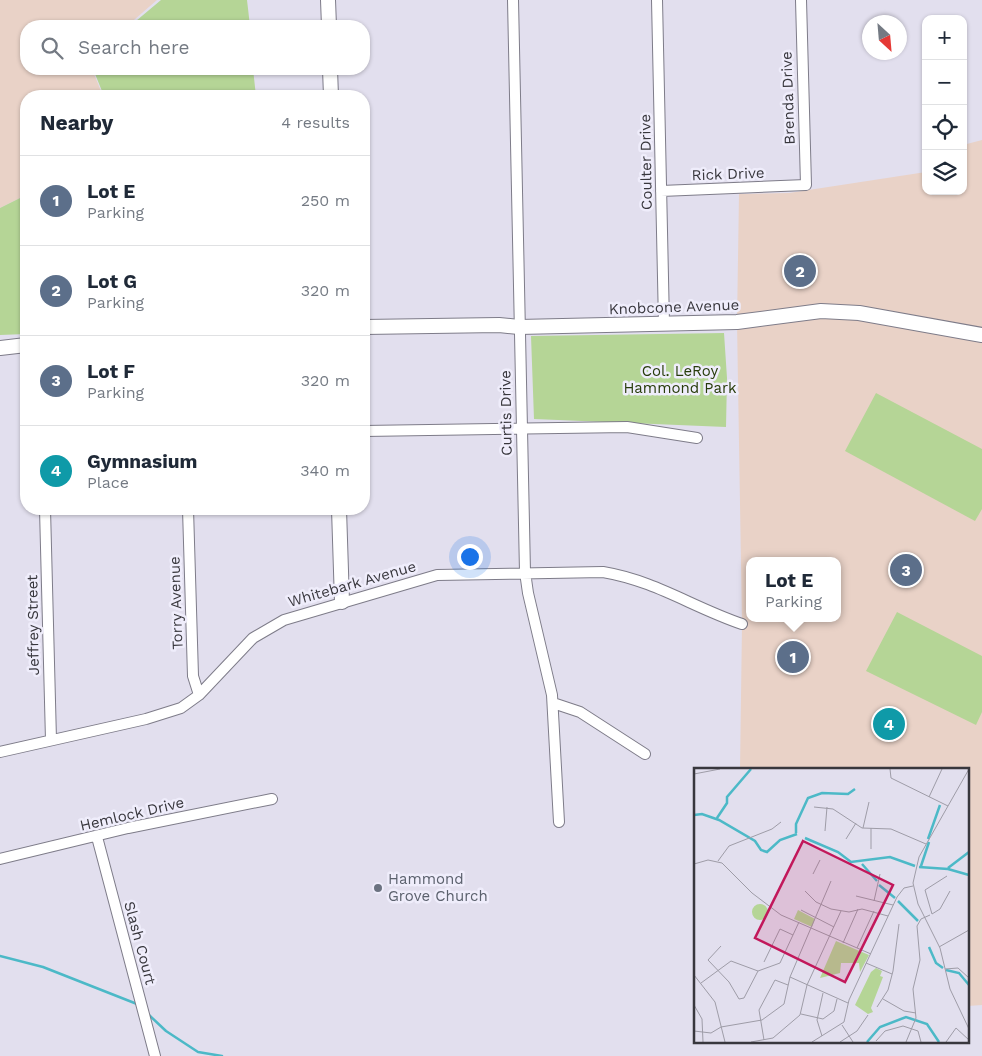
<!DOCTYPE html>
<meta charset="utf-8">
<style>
:root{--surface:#fff;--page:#f6f6f7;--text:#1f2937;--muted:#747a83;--line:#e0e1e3;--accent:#ea580c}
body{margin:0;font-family:"Work Sans",sans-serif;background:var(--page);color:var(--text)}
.controls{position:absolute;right:15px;top:15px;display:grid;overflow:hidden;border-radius:10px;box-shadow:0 1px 4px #0004}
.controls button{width:45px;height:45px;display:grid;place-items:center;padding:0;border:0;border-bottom:1px solid var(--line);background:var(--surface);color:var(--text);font:25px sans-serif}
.compass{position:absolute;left:862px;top:15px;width:45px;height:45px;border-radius:50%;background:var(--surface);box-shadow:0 1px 4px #0004;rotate:154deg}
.you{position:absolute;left:469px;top:556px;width:18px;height:18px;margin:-12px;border:4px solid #fff;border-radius:50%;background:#1a73e8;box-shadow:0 0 0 8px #1a73e833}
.badge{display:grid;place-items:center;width:32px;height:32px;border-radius:50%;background:var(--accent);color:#fff;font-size:16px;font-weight:700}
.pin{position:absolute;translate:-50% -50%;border:2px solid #fff;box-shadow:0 1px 5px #0006}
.popup{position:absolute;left:746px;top:557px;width:95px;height:65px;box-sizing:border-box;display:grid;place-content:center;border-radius:10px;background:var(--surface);filter:drop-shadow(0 1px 4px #0005);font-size:16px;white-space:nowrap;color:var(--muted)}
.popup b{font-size:19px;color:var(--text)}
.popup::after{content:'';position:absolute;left:50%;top:100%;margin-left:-10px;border:10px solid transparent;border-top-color:var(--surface)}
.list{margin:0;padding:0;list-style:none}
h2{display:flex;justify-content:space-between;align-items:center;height:65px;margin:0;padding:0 20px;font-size:21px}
h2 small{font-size:16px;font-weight:400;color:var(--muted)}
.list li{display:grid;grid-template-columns:32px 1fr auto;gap:15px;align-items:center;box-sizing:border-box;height:90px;padding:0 20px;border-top:1px solid var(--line)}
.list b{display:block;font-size:19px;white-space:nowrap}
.list p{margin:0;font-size:16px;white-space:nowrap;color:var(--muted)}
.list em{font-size:16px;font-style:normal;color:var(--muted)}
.icon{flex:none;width:28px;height:28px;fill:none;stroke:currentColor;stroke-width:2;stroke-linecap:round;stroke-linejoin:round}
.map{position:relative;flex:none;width:982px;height:1056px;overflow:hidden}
.search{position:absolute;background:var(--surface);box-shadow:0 1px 4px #0004;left:20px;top:20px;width:350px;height:55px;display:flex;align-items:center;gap:12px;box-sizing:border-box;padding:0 18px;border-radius:20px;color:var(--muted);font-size:19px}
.panel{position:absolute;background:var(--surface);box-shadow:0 1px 4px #0004;left:20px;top:90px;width:350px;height:425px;border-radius:20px}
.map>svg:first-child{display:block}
.education{fill:#e9d2c7;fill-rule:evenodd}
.green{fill:#b5d596}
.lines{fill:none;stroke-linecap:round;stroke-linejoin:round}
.stream{stroke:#4cb9c7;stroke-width:2.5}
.street-casing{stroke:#7e7c89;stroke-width:12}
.secondary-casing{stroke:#7e7c89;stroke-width:16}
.street{stroke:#fff;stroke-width:10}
.secondary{stroke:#fff;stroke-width:14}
.worship-dot{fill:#6b7280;stroke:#efedfb;stroke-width:2}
.labels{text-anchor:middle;stroke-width:5;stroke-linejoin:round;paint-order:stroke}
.street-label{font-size:15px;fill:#38373d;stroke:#efedfb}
.park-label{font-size:15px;fill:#273c0a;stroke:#efedfb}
.worship-label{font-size:15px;fill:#5b616d;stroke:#efedfb;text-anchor:start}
.inset-river{fill:none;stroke:#4cb9c7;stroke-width:2.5}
.inset-road{fill:none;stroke:#9e9ca7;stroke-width:1}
.view{fill:#c2185b;fill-opacity:0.15;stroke:#c2185b;stroke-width:2.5}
.inset-edge{fill:none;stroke:#38373d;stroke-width:2.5}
</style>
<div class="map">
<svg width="982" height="1056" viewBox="0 0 982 1056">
<rect width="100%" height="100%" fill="#e2dfee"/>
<path class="education" d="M0,0H157L127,26H26V69H92L103,96H26V195L0,208Z
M982,140V1005L968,1006V770H740L742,624L737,322L739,194L789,193L926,172V191H963V145ZM749,561H837V618H749Z"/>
<path class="green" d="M161,0H247L250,26H130Z
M93,69H253L256,96H104Z
M26,195V334L0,335V208Z
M724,333L727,378L726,427L534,419L531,336Z
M876,393L982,449V509L975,521L845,451Z
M897,612L982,656V712L976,725L866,671Z"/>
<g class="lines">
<path class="stream" d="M0,956L43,967L137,1004
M149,1015L166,1031L198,1052L222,1056"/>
<defs>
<path id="street" d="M513,0L525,572L528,593L552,695L559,822
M657,0L664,324
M661,191L806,185L801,0
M364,431L627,427L697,438
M45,509L51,740
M188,509L193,676L199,695
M553,703L580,712L645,754
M0,752L146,719L181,708L199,695L253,638L284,620L437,575L603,572C656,581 692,607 742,624
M97,837L155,1056
M0,859L128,828L272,799"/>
<path id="secondary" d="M328,0L329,26
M330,69L331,96
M364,327L499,325L519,327L737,322L821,311L859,313L982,335
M0,348L26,345
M339,509L342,602"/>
</defs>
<use href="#street" class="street-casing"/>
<use href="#secondary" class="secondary-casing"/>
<use href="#street" class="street"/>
<use href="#secondary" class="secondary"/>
</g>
<circle class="worship-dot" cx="378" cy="888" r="5"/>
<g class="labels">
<g class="street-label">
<text transform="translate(788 98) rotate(-92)" y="5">Brenda Drive</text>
<text transform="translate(646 162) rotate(-91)" y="5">Coulter Drive</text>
<text transform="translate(728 174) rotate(-2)" y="5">Rick Drive</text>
<text transform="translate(674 307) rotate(-2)" y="5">Knobcone Avenue</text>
<text transform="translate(506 413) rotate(-91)" y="5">Curtis Drive</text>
<text transform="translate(352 584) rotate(-16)" y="5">Whitebark Avenue</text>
<text transform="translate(176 603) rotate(-92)" y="5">Torry Avenue</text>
<text transform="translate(33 625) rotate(-91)" y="5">Jeffrey Street</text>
<text transform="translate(132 814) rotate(-13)" y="5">Hemlock Drive</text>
<text transform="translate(140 943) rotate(75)" y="5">Slash Court</text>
</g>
<g class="park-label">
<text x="680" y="376">Col. LeRoy<tspan x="680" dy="17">Hammond Park</tspan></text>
</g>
<g class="worship-label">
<text x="388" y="884">Hammond<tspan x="388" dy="17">Grove Church</tspan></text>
</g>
</g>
<g transform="translate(694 768)">
<rect width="275" height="275" fill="#e2dfee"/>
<path d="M58 144a8 8 0 1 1 16 0a8 8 0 1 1-16 0ZM104,142L121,151L118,159L100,151ZM142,173L175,187L166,204L165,195H147L146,205L126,210ZM182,200L188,203L186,208L189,209L177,240L179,244L174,246L161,237L177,204Z" fill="#b5d596"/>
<path class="inset-river" d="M0,47L8,46L25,52L61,73L67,82L73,84L86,72L103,66M23,50L33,35V29L57,1M102,65V56L114,30L128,25L154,26L161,21M111,70L144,84L157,94L196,89L221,98M234,71L246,37M168,96L183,113M227,98L235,74M225,99L254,101L275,107M254,100L275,84M185,117L201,130M204,133L224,153M235,179L242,195L249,200M252,202L265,205L275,217M173,274L186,259L212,249L233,256L245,274"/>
<path class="inset-road" d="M196,1L197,10L254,38M275,1L225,89L219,115L224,136L246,180L256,221L275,261M0,6L26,1M235,29L248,1M120,39L139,41L168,60L197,61L232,76M169,60L175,34M131,63L133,39M152,71L162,55M177,81V60M24,93L35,78L78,61L87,54M0,96L14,92L28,95L58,125L87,147L177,186M119,106L126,92M111,123L122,134L137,141L155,144L168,141L194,148M162,128L199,137M180,133L186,106M107,142L140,159M238,146L231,122L253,108M238,146L246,141L256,123M149,175L164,141M27,178L14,192L35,214L45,231L50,230L64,203M245,179L275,162M163,180L180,143M70,194L86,161L99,167M172,195L198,206M251,201L264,200L275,210M64,203L86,195L105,154M0,207L21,234L31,274M96,209L154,235M7,215L37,193L64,203M189,231L210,243L222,245M0,237L8,251L9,274M183,239L194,222L199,203L205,156M107,246L129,251L140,243L143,231M148,257L159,274M0,263L17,265L27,259L68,252L90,236L96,209L137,113M128,268L123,252L129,225M70,272L65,242L81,212L94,217M182,273L191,263L209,258L224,263L227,274M57,274L79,270L106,247L113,217L147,143M118,274L150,254L155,232L203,129L210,120L219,118M146,274L163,263L174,247M212,274L222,250L219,221L226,192L223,158L227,151L236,147M252,274L262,260L275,272"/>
<path class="view" d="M109,73L199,117L151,214L61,170Z"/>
<rect width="275" height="275" class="inset-edge"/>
</g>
</svg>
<div class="controls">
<button>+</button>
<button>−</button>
<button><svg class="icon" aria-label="locate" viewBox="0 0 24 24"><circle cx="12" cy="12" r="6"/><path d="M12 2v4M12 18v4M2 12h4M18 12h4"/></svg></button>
<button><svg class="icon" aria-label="layers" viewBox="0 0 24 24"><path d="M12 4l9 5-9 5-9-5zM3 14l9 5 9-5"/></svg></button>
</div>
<svg class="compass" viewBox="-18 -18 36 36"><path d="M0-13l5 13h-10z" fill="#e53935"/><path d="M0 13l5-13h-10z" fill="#747a83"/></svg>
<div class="you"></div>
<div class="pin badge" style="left:793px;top:657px;background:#5c6f8a">1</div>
<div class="popup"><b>Lot E</b>Parking</div>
<div class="pin badge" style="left:800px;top:271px;background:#5c6f8a">2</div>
<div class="pin badge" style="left:906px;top:570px;background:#5c6f8a">3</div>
<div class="pin badge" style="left:889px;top:724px;background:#0f9aa8">4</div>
<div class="search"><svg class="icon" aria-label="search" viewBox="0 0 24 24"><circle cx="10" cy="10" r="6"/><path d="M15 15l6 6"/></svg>Search here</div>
<section class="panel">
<h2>Nearby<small>4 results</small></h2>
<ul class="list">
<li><span class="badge" style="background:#5c6f8a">1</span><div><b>Lot E</b><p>Parking</p></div><em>250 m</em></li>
<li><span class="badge" style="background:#5c6f8a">2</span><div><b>Lot G</b><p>Parking</p></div><em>320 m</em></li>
<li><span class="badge" style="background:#5c6f8a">3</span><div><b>Lot F</b><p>Parking</p></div><em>320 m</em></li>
<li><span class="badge" style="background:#0f9aa8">4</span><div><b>Gymnasium</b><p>Place</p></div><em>340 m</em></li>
</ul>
</section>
</div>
